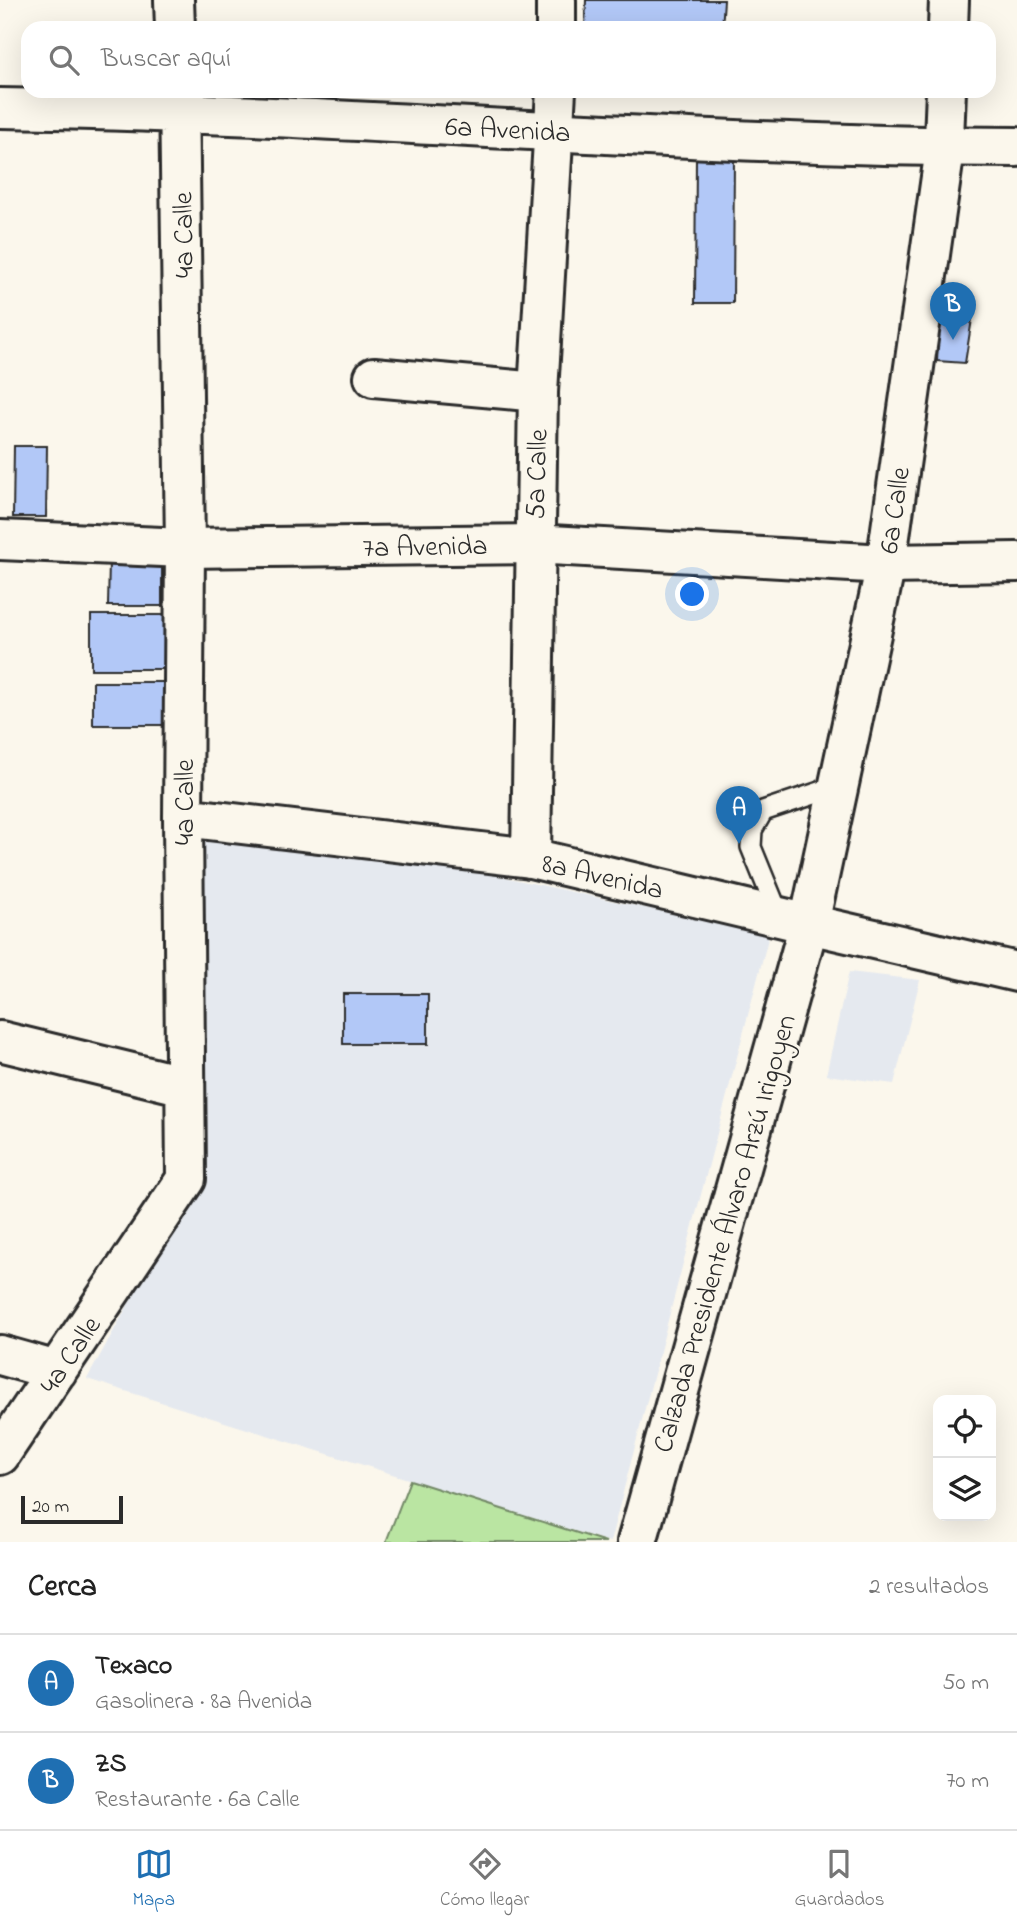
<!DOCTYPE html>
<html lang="es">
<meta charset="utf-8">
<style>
:root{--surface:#fff;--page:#f2f2f2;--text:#222;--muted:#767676;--line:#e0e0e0;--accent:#1f6fb2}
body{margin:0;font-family:"Indie Flower",sans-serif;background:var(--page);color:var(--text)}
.controls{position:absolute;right:21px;bottom:21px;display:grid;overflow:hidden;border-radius:14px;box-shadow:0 7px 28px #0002}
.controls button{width:63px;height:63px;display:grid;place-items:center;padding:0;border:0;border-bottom:2px solid var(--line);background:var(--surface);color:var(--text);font:35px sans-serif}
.scale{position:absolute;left:21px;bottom:18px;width:102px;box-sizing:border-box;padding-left:7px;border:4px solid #2b2b2b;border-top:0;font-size:19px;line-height:24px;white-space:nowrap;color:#2b2b2b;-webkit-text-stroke:5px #fbf7ec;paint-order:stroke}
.you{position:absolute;left:693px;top:595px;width:24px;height:24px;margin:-18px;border:5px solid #fff;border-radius:50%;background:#1a73e8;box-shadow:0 0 0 10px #1a73e833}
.badge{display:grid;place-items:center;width:46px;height:46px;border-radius:50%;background:var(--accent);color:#fff;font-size:23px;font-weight:700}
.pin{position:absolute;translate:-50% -58px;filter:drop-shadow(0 2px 4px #0008)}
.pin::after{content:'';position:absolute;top:37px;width:24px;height:21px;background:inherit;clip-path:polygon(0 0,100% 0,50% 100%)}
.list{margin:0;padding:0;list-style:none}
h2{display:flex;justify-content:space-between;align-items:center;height:91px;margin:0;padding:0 28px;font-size:30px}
h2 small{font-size:23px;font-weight:400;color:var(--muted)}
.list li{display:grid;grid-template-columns:46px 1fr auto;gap:21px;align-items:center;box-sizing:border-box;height:98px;padding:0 28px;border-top:2px solid var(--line)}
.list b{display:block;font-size:26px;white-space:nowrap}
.list p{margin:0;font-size:23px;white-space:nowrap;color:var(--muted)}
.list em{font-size:23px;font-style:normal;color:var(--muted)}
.icon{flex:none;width:38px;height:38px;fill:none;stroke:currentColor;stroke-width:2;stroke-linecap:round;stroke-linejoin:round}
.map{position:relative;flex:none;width:1017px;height:1542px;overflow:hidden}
.search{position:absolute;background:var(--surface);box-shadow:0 7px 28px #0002;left:21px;right:21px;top:21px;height:77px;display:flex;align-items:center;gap:18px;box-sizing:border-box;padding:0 24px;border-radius:21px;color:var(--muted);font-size:26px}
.sheet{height:287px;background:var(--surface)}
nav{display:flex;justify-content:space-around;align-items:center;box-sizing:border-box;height:98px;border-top:2px solid var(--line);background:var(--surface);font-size:19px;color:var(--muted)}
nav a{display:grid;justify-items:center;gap:4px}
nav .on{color:var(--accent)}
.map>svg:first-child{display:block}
.built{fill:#e5e9ef}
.green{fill:#bae5a2;stroke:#728866;stroke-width:2}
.building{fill:#b2c8f7;stroke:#2b2b2b;stroke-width:2}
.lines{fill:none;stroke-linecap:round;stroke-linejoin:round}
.service-casing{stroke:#2b2b2b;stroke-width:24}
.minor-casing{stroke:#2b2b2b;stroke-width:44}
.tertiary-casing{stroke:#2b2b2b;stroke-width:44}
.secondary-casing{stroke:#2b2b2b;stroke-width:44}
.service{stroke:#fbf7ec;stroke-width:19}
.minor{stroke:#fbf7ec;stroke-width:38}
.tertiary{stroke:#fbf7ec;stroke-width:38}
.secondary{stroke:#fbf7ec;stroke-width:38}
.labels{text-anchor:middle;stroke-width:6;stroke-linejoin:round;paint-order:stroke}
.street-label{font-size:28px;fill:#2b2b2b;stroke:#fbf7ec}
</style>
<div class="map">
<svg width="1017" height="1542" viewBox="0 0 1017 1542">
<rect width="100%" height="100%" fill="#fbf7ec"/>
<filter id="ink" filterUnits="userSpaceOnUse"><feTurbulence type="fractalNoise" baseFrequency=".0143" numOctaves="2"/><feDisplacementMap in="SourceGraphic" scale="14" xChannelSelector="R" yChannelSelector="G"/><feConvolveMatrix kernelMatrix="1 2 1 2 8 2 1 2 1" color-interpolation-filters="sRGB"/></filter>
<g filter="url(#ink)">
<path class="built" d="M204,830L504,877L769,935L610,1542L87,1379L191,1191Z
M849,972L920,980L894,1084L826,1075Z"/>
<path class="green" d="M410,1480L606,1542H386Z"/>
<path class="building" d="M586,0H724L722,28H585Z
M696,157H734L733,303H695Z
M939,317L972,319L965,363L937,361Z
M14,446H47L46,517H13Z
M109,561L162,562V606H108Z
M91,615H169V669H91Z
M93,682H163V725H93Z
M343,994H428V1044H343Z"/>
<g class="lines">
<defs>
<path id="service" d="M780,918L751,847L752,830L763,811L838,786"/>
<path id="minor" d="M174,0L175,28
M0,108C339,113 678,146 1017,147
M374,377L538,392
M886,564L1017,562
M183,817L531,858
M0,1041L185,1086
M0,1355L57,1371
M0,1455L186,1179L183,817L185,548L179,91"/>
<path id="tertiary" d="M0,540L185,548L533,544L886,564
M809,924L1017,972"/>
<path id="secondary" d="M556,28V0
M948,28L949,0
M556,91L538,392L531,858L809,924
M637,1542L809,924L886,564L943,163L946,91"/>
</defs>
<use href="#service" class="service-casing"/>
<use href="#minor" class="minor-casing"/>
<use href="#tertiary" class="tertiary-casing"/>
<use href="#secondary" class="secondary-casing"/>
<use href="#service" class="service"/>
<use href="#minor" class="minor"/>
<use href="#tertiary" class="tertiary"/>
<use href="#secondary" class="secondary"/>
</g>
</g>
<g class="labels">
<g class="street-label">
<text transform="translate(508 128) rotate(3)" y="10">6a Avenida</text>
<text transform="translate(182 235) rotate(-91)" y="10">4a Calle</text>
<text transform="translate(535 474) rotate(-88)" y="10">5a Calle</text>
<text transform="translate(893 510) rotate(-82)" y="10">6a Calle</text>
<text transform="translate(425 545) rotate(-1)" y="10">7a Avenida</text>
<text transform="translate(183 802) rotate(-90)" y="10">4a Calle</text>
<text transform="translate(603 875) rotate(13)" y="10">8a Avenida</text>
<text transform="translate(723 1233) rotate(-74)" y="10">Calzada Presidente Álvaro Arzú Irigoyen</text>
<text transform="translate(69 1354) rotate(-56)" y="10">4a Calle</text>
</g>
</g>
</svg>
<div class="controls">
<button><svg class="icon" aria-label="locate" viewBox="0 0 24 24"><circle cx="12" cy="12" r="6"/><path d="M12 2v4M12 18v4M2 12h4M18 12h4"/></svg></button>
<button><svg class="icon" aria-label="layers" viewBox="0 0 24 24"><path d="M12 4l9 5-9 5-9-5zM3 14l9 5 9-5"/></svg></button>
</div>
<div class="scale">20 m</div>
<div class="you"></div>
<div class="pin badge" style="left:739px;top:844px">A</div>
<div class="pin badge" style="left:953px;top:340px">B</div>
<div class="search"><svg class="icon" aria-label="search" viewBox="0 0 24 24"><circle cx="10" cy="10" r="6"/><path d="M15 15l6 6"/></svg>Buscar aquí</div>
</div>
<section class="sheet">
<h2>Cerca<small>2 resultados</small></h2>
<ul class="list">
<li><span class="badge">A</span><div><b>Texaco</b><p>Gasolinera · 8a Avenida</p></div><em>50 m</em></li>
<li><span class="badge">B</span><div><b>ZS</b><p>Restaurante · 6a Calle</p></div><em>70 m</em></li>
</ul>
</section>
<nav>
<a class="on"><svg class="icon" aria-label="map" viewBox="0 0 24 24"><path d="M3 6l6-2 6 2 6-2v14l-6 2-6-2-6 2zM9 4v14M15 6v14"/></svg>Mapa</a>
<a><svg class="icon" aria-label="directions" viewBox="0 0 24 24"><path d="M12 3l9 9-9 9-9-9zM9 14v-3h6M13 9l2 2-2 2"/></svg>Cómo llegar</a>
<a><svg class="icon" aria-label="saved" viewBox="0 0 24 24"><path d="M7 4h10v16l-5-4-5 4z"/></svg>Guardados</a>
</nav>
